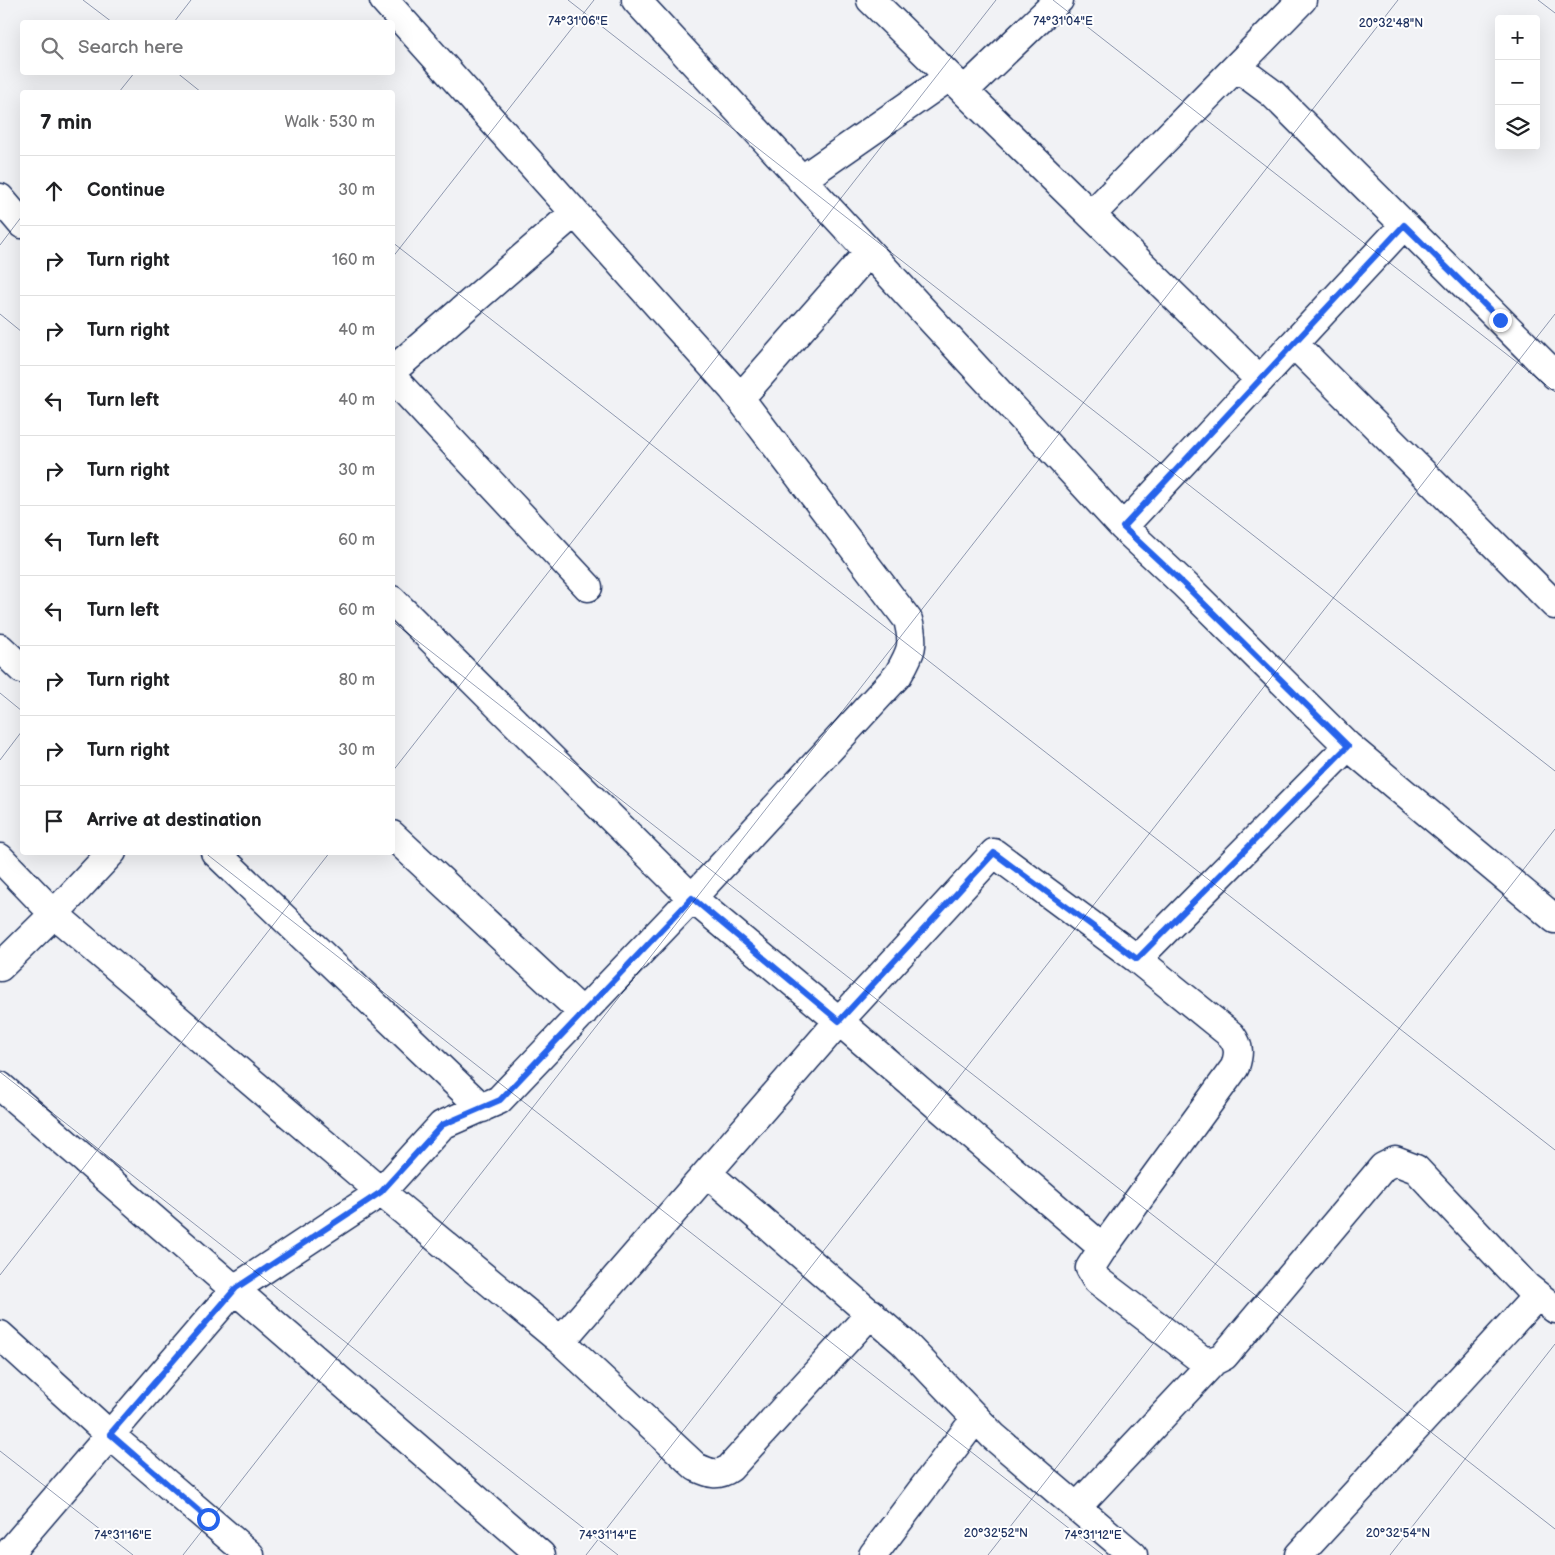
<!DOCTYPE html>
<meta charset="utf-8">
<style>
:root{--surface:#fff;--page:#f2f2f2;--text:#202124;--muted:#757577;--line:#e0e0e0}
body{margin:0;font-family:"Balsamiq Sans",sans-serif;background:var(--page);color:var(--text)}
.controls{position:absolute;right:15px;top:15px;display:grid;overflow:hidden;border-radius:5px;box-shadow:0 5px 20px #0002}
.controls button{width:45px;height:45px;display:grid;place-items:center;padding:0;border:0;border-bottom:1px solid var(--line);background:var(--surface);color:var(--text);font:25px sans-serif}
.stop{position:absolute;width:15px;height:15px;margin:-11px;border:4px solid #2563eb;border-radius:50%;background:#fff}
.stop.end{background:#2563eb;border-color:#fff;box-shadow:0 1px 5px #0008}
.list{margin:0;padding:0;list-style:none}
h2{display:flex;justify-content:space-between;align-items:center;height:65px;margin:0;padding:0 20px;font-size:21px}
h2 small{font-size:16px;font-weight:400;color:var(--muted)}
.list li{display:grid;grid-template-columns:32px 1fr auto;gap:15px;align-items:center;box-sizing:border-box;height:70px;padding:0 20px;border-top:1px solid var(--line)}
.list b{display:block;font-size:19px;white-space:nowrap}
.list em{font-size:16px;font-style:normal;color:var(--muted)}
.icon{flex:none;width:28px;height:28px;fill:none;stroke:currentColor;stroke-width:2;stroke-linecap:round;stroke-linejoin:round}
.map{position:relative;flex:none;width:1555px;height:1555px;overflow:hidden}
.search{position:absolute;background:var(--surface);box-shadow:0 5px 20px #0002;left:20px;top:20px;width:375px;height:55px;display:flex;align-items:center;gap:12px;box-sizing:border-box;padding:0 18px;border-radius:5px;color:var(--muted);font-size:19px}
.panel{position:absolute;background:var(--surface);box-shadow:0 5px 20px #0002;left:20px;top:90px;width:375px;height:765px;border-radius:5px}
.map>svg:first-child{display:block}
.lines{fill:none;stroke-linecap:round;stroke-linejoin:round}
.minor-casing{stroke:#1b2f5e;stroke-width:31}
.minor{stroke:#fff;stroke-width:28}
.route{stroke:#2563eb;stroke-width:6}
.ticks{fill:none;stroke:#1b2f5e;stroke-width:1;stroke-opacity:0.45}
.ticks-label{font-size:12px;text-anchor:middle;fill:#1b2f5e;stroke:#fff;stroke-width:4;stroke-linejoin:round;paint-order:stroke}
</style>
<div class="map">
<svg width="1555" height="1555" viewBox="0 0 1555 1555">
<rect width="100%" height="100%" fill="#f1f2f5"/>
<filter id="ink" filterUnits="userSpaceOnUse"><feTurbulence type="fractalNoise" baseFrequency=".02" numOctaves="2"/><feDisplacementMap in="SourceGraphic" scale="10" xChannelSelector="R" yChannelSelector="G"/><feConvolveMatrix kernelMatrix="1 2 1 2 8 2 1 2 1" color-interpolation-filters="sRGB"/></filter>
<g filter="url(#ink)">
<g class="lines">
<defs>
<path id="minor" d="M384,0L733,389L742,391L749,388L869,252
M636,0L1123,527L1185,585L1348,746L1555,919
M871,0L1260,380
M1238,68L1273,94L1555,375
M964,91L1059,0
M801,180L949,77
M0,198L22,224
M1091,215L1302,0
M1294,344L1555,605
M392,371L573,214
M392,377L588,587
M1123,527L1404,225
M392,600L692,898L898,675C911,652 915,646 908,620L733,389
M0,648L22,669
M392,835L583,1013
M215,852L482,1108
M0,858L54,914L112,852
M0,967L54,914L381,1192L561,1341L696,1467C709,1473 717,1477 730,1468L871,1313
M0,1086L541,1555
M707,1173L903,1342L993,1436L1133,1555
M1103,1248L1235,1067C1239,1054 1240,1047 1231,1035L1137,959
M0,1335L110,1435L250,1555
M561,1341L839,1021L1103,1248L1090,1268L1097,1280L1202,1360L1214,1361L1224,1356L1383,1167L1395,1161L1416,1169L1527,1287L1555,1309
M1077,1507L1214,1361
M7,1555L236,1288L381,1192L442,1125L499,1100L692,898L839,1021L994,853L1137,959L1348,746
M873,1555L976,1418
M1299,1555L1537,1296"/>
</defs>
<use href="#minor" class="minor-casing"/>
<use href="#minor" class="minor"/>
</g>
</g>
<g class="lines" filter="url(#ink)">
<path class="route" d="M208,1519L110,1434L236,1288L381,1192L442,1125L500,1100L692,898L839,1021L994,853L1137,959L1348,746L1185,585L1123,527L1404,225L1500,320"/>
</g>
<path class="ticks" d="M83,0L112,22M568,0L1555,771M1053,0L1555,392M1538,0L1555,13M174,22L191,0M176,72L201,92M119,92L135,72M392,242L1555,1150M0,245L22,216M392,258L594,0M0,314L22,332M392,621L1555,1529M0,693L22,711M0,760L22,731M392,772L996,0M204,852L1103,1555M0,1072L618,1555M0,1275L330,852M0,1451L133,1555M183,1555L1398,0M586,1555L1555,314M988,1555L1555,829M1390,1555L1555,1344"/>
<g class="ticks-label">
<text x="578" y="25">74°31'06"E</text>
<text x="1063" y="25">74°31'04"E</text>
<text x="1391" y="27">20°32'48"N</text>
<text x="996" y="1537">20°32'52"N</text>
<text x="1398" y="1537">20°32'54"N</text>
<text x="123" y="1539">74°31'16"E</text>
<text x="608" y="1539">74°31'14"E</text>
<text x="1093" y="1539">74°31'12"E</text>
</g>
</svg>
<div class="controls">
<button>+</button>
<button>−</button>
<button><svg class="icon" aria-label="layers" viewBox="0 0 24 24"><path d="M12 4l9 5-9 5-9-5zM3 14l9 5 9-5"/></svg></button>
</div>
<div class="stop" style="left:208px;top:1519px"></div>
<div class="stop end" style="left:1500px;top:320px"></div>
<div class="search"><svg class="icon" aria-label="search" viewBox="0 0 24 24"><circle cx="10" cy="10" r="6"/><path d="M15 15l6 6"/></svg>Search here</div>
<section class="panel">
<h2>7 min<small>Walk · 530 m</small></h2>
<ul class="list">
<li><svg class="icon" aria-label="ahead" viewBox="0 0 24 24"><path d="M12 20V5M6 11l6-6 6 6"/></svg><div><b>Continue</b></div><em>30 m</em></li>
<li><svg class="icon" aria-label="right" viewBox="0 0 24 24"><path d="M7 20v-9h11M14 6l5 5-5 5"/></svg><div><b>Turn right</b></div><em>160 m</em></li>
<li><svg class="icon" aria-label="right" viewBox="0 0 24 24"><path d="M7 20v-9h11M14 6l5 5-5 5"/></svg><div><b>Turn right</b></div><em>40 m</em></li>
<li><svg class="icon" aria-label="left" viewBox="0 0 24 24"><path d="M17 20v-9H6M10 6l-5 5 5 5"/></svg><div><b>Turn left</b></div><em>40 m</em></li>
<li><svg class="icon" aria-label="right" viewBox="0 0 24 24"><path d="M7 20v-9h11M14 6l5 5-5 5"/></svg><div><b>Turn right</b></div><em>30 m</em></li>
<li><svg class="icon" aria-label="left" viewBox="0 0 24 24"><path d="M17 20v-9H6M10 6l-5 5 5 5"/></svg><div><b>Turn left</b></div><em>60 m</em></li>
<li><svg class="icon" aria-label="left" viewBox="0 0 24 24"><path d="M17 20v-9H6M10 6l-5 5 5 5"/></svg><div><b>Turn left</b></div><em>60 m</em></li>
<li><svg class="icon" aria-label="right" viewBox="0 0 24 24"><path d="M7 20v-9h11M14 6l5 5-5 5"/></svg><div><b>Turn right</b></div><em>80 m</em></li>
<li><svg class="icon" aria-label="right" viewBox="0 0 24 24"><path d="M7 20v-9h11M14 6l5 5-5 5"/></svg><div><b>Turn right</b></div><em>30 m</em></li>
<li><svg class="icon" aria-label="arrive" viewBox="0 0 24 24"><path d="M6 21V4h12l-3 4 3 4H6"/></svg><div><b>Arrive at destination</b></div></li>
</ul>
</section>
</div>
